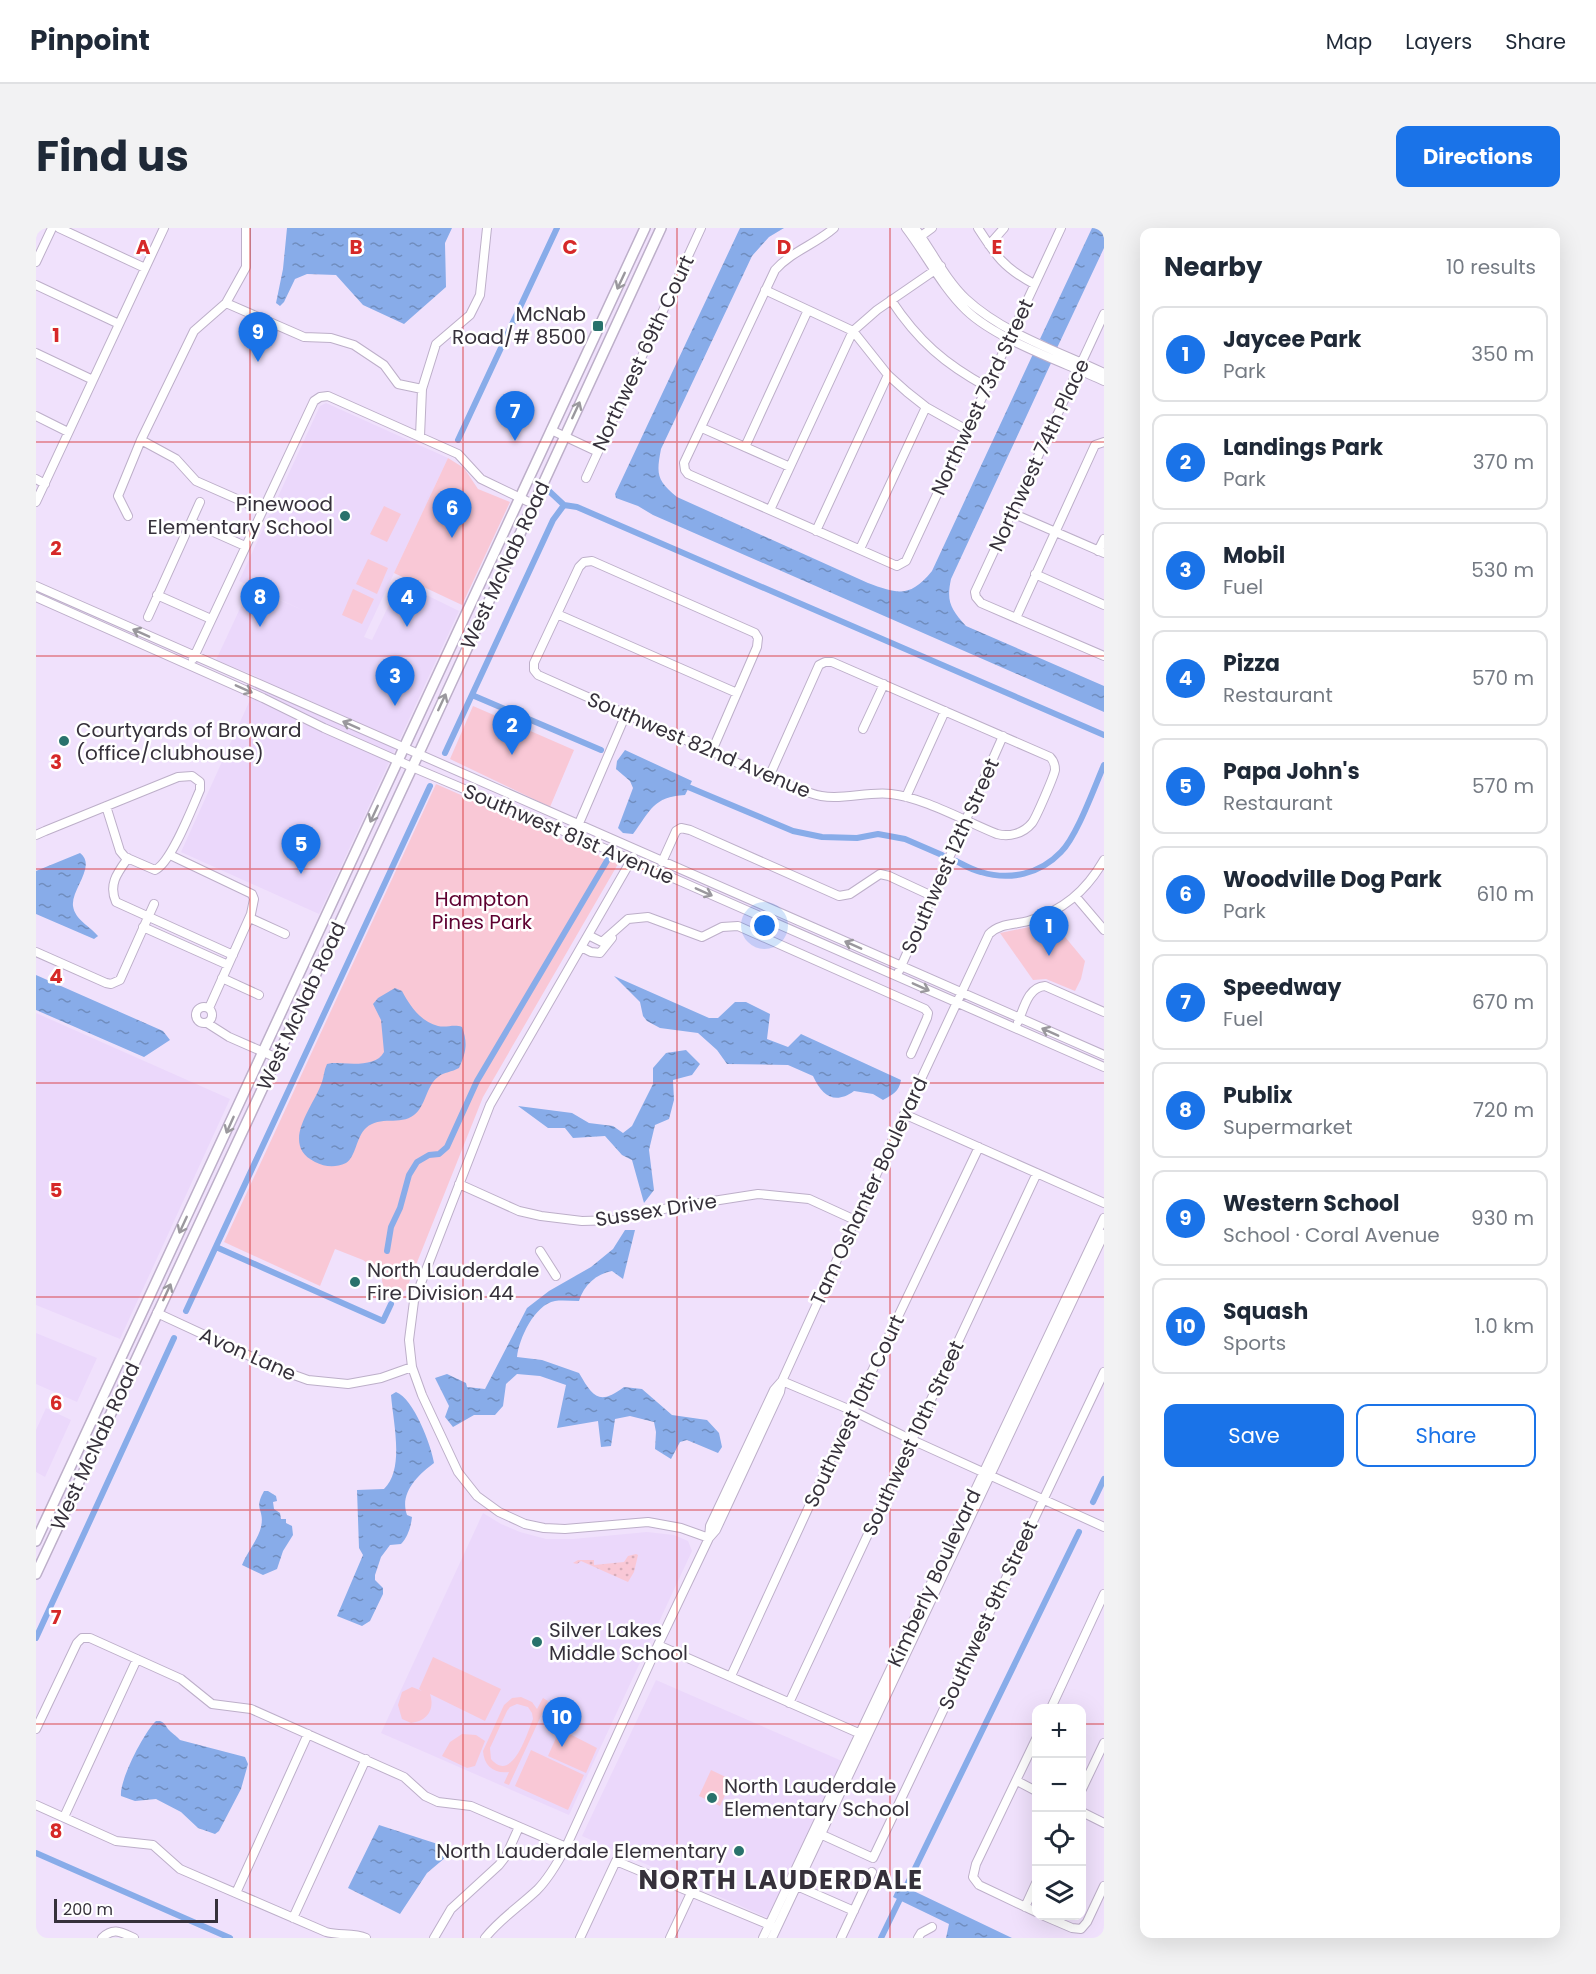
<!DOCTYPE html>
<meta charset="utf-8">
<style>
:root{--surface:#fff;--page:#f2f2f3;--text:#1f2937;--muted:#747a83;--line:#e0e1e3;--accent:#1a73e8}
body{margin:0;font-family:Poppins,sans-serif;background:var(--page);color:var(--text)}
.controls{position:absolute;right:18px;bottom:18px;display:grid;overflow:hidden;border-radius:12px;box-shadow:0 6px 24px #0002}
.controls button{width:54px;height:54px;display:grid;place-items:center;padding:0;border:0;border-bottom:2px solid var(--line);background:var(--surface);color:var(--text);font:30px sans-serif}
.scale{position:absolute;left:18px;bottom:15px;width:164px;box-sizing:border-box;padding-left:6px;border:3px solid #36313b;border-top:0;font-size:16px;line-height:21px;white-space:nowrap;color:#36313b;-webkit-text-stroke:4px #fff;paint-order:stroke}
.you{position:absolute;left:729px;top:698px;width:21px;height:21px;margin:-15px;border:4px solid #fff;border-radius:50%;background:#1a73e8;box-shadow:0 0 0 9px #1a73e833}
.badge{display:grid;place-items:center;width:39px;height:39px;border-radius:50%;background:var(--accent);color:#fff;font-size:20px;font-weight:700}
.pin{position:absolute;translate:-50% -50px;filter:drop-shadow(0 2px 3px #0008)}
.pin::after{content:'';position:absolute;top:32px;width:21px;height:18px;background:inherit;clip-path:polygon(0 0,100% 0,50% 100%)}
.list{margin:0;padding:0;list-style:none}
h2{display:flex;justify-content:space-between;align-items:center;height:78px;margin:0;padding:0 24px;font-size:26px}
h2 small{font-size:20px;font-weight:400;color:var(--muted)}
.list li{display:grid;grid-template-columns:39px 1fr auto;gap:18px;align-items:center;box-sizing:border-box;height:96px;margin:0 12px 12px;padding:0 12px;border:2px solid var(--line);border-radius:12px}
.list b{display:block;font-size:22px;white-space:nowrap}
.list p{margin:0;font-size:20px;white-space:nowrap;color:var(--muted)}
.list em{font-size:20px;font-style:normal;color:var(--muted)}
.actions{display:flex;gap:12px;padding:18px 24px}
.actions a{flex:1;padding:14px 0;border:2px solid var(--accent);border-radius:12px;text-align:center;font-size:21px;color:var(--accent)}
.actions .main{background:var(--accent);color:#fff}
.icon{flex:none;width:33px;height:33px;fill:none;stroke:currentColor;stroke-width:2;stroke-linecap:round;stroke-linejoin:round}
.map{position:relative;flex:none;width:1068px;height:1710px;overflow:hidden;border-radius:12px}
header{display:flex;align-items:center;gap:36px;box-sizing:border-box;height:84px;padding:0 30px;background:var(--surface);border-bottom:2px solid var(--line)}
header strong{font-size:28px}
nav{display:flex;gap:33px;margin-inline-start:auto;font-size:21px}
.intro{display:flex;align-items:center;justify-content:space-between;box-sizing:border-box;height:144px;padding:0 36px}
h1{margin:0;font-size:42px}
.button{padding:15px 27px;border-radius:12px;background:var(--accent);color:#fff;font-size:21px;font-weight:700}
main{display:flex;gap:36px;padding:0 36px}
aside{flex:1;background:var(--surface);border-radius:12px;box-shadow:0 6px 24px #0002}
.map>svg:first-child{display:block}
.built{fill:#ebd8fb}
.grass{fill:url(#grass-dots)}
.park{fill:#f9c8d6;fill-rule:evenodd}
.water{fill:url(#water-ripples)}
.lines{fill:none;stroke-linecap:round;stroke-linejoin:round}
.canal{stroke:#88ace9;stroke-width:6}
.minor-casing{stroke:#bdafc9;stroke-width:10}
.major-casing{stroke:#bdafc9;stroke-width:12}
.minor{stroke:#fff;stroke-width:8}
.major{stroke:#fff;stroke-width:9}
.oneway{stroke:#9a989d}
.grid{fill:none;stroke:#d62828;stroke-width:1.5;stroke-opacity:0.55}
.poi-dot{fill:#29726c;stroke:#fff;stroke-width:2}
.labels{text-anchor:middle;stroke-width:5;stroke-linejoin:round;paint-order:stroke}
.poi-label{font-size:20px;fill:#36313b;stroke:#fff;text-anchor:start}
.street-label{font-size:20px;fill:#36313b;stroke:#fff}
.park-label{font-size:20px;fill:#5e0031;stroke:#fff}
.district-label{font-size:26px;font-weight:bold;letter-spacing:1.5px;fill:#36313b;stroke:#fff}
.grid-label{font-size:20px;text-anchor:middle;font-weight:bold;fill:#d62828;stroke:#fff;stroke-width:5;stroke-linejoin:round;paint-order:stroke}
</style>
<header>
<strong>Pinpoint</strong>
<nav><a>Map</a><a>Layers</a><a>Share</a></nav>
</header>
<div class="intro"><h1>Find us</h1><a class="button">Directions</a></div>
<main>
<div class="map">
<svg width="1068" height="1710" viewBox="0 0 1068 1710">
<defs>
<pattern id="grass-dots" width="8" height="8" patternUnits="userSpaceOnUse" patternTransform="scale(1.5)"><rect width="8" height="8" fill="#f9c8d6"/><path d="M2 2h.1M6 6h.1" fill="none" stroke="#d6acb9" stroke-width="1.8" stroke-linecap="round"/></pattern>
<pattern id="water-ripples" width="26" height="14" patternUnits="userSpaceOnUse" patternTransform="scale(1.5)"><rect width="26" height="14" fill="#88ace9"/><path d="M2 4q2-2 4 0t4 0M15 11q2-2 4 0t4 0" fill="none" stroke="#708dbe"/></pattern>
</defs>
<rect width="100%" height="100%" fill="#f0e1fc"/>
<path class="built" d="M290,175L412,230L328,409L336,412L364,354L423,383L283,686L145,624L224,450L180,432L214,359L271,384L203,353L284,178Z
M0,785L194,871L84,1111L0,1077Z
M0,1105L61,1130L41,1174L0,1156Z
M10,1180L35,1192L9,1249L0,1244V1202Z
M447,1285L465,1296L484,1304L510,1311H537L611,1304L638,1307L652,1313L656,1323L533,1587L345,1505Z
M620,1452L806,1533L732,1690L546,1608Z"/>
<path class="grass" d="M600,1326L602,1327L598,1344L592,1354L545,1333L541,1336L537,1335L542,1332H558V1337L588,1334L592,1328Z"/>
<path class="park" d="M412,230L428,240L442,261L474,274L426,377L358,345Z
M348,278L365,286L351,314L334,306Z
M332,331L352,340L341,366L320,356Z
M317,361L338,371L326,396L306,387Z
M437,478L538,522L514,579L414,531Z
M400,556L582,636L447,869L370,1062L364,1066L348,1060L346,1053L347,1042L340,1041L327,1032L299,1021L284,1058L188,1014Z
M1015,692L1049,733L1045,751L1039,763L1010,751L997,752L964,705L998,698Z
M397,1429L465,1461L449,1493L394,1466C399,1481 392,1493 375,1495L366,1491L362,1477L366,1464L376,1459L386,1463L383,1461Z
M485,1469L496,1474L501,1481L507,1470L512,1473L473,1557L468,1555L473,1544C458,1546 448,1538 447,1523L468,1477L476,1470ZM481,1476L492,1479L496,1485L497,1491C491,1506 476,1556 455,1531L454,1520L471,1483L474,1479Z
M524,1501L561,1520L550,1545L512,1528Z
M426,1506L440,1507L449,1513L439,1538L431,1540L406,1528L414,1514Z
M495,1522L548,1547L532,1582L479,1558Z
M675,1542L696,1552L684,1578L663,1568Z"/>
<path class="water" d="M251,0H416L409,15L410,59L368,96L327,77L300,47L271,46L259,51L248,74L244,78L240,75L247,41Z
M704,0H748L733,9L716,28L625,221C620,247 621,252 641,269L832,355C862,366 874,370 896,343L997,126L1016,133L915,351C910,374 915,381 930,398L1068,458V484L617,287L602,278L580,270L579,266Z
M1056,0H1068V20L1021,120L1004,111Z
M589,522L656,553L649,567C617,569 615,582 597,606L587,605L582,600L597,560L594,553L580,541L581,533Z
M44,625C61,638 35,661 37,678C39,692 54,698 62,708L58,711L0,686V643Z
M0,747L127,803L134,812L108,829L0,782Z
M578,748L673,790H682L699,774H710L734,786L731,811L752,819L765,806L865,852C863,864 857,866 847,872L837,866L818,863C799,877 786,868 777,848L752,837L691,836L681,822L662,805L624,800L611,793L607,788L604,774Z
M359,760L366,763C374,778 384,793 402,798C410,800 418,796 426,799C432,815 430,825 423,840C416,844 408,844 402,849C390,858 390,878 378,887C364,898 344,887 330,900C320,909 320,929 310,935C299,940 289,939 279,934C243,916 278,878 286,854C288,848 288,842 291,836L296,835C312,835 340,840 348,824L345,792L337,776L342,770Z
M650,822L664,836L656,847L637,852L638,872L633,891L619,897L613,922L618,962L608,975L596,932L586,927L569,908L537,910L529,900H512L482,878L536,885L553,895L577,898L587,905L596,898L617,856V840L630,825Z
M589,1002H599L587,1051L576,1043C560,1046 548,1057 543,1073C535,1073 526,1072 519,1073C498,1077 483,1111 481,1129L506,1132L543,1145C557,1169 563,1178 588,1159L606,1161L636,1187L671,1192L683,1205L686,1219L682,1225L651,1212L644,1214L635,1231L619,1221L620,1204L618,1194L594,1188L579,1191L575,1218L565,1219L562,1193L521,1200L530,1157L504,1148L481,1146L470,1156L467,1178L459,1187H438L417,1199L409,1189L413,1178L399,1150L411,1146L430,1155L431,1159L449,1161L491,1080L513,1063L555,1039L577,1021Z
M360,1164C378,1171 395,1217 398,1235C382,1247 363,1265 371,1287L376,1289C375,1298 372,1309 365,1316L354,1317L345,1329L339,1347V1352L347,1360V1366L334,1393L326,1398L301,1388L327,1327L323,1320L321,1262L348,1261C369,1241 357,1194 355,1167Z
M228,1263H232L240,1268L241,1273L237,1274L238,1281L244,1285L245,1291H250V1295L256,1298L257,1307L247,1323L241,1341L227,1347L206,1337C211,1324 222,1312 225,1299C229,1280 217,1283 228,1263Z
M120,1493H124C129,1495 129,1497 132,1501C135,1505 141,1508 144,1512L209,1529L212,1536L205,1561L183,1603L179,1606L162,1600L145,1584L120,1571L99,1573L85,1568C83,1553 108,1504 120,1493Z
M343,1597L414,1620L416,1624L391,1645L364,1686L312,1660Z
M863,1656L976,1710H910L913,1696L857,1669Z"/>
<g class="lines">
<path class="canal" d="M422,212L521,0
M513,263L528,277
M436,467L565,522
M409,525L517,292L528,277L541,279L1068,507
M645,556L757,603L786,609L821,610L842,606L869,611L906,627
M920,633C928,637 936,642 945,644C974,653 1004,646 1025,624C1041,608 1058,560 1068,537
M180,1019L347,1093L355,1076
M351,1023L355,999L364,980L373,947L381,934L393,927L403,926L411,919L441,853L572,631
M150,1083L394,558
M1057,1274L1068,1251
M0,1410L138,1110
M0,1625L194,1710
M845,1710L1043,1304"/>
<defs>
<path id="minor" d="M23,0L109,40
M798,0C780,16 756,23 739,42L648,235L649,242L652,246L861,338L870,333L1025,0
M870,0C890,26 906,59 930,82C961,112 1027,134 1068,153
M879,0C896,23 909,51 930,71C968,106 1022,123 1068,145
M942,0C960,28 968,40 998,56
M881,11L896,0
M953,17L968,0
M0,34L16,0
M0,57L83,96
M729,62L817,103L852,147L871,164L890,179L931,202
M855,72C882,113 909,136 951,159
M190,75L268,109L295,110L318,117L348,137L362,156L386,161
M1068,86L939,364L940,369L945,375L1068,428
M0,125L57,152
M0,188L32,204
M666,200L754,239
M515,202L562,224
M384,208L386,161L400,116L434,87L444,67L451,0
M105,212L140,231L160,253L226,282
M709,219L772,82
M550,250L665,0
M0,251L9,256
M0,274L128,0
M734,282L817,103L841,82L905,38
M976,285L1068,325
M92,288L82,268L105,212L158,103L190,75L210,39V0
M155,294L209,318
M780,303L852,147
M824,321L890,179
M1062,323L1068,311
M999,346L1068,377
M0,358L1068,827
M121,367L175,391
M0,369L227,470L288,500L376,539L596,632L1068,839
M521,386L701,465
M112,389L164,274
M980,390L1059,217L1068,214
M157,431L278,173L284,169L292,168L422,226L445,251L497,276
M827,501L848,456
M676,523L721,419L722,410L719,405L556,333L548,334L543,339L498,435V442L502,447C560,473 619,499 677,524C709,538 741,554 774,565C801,575 827,563 855,566C886,569 931,594 961,606C973,609 987,606 996,595C1000,590 1018,548 1019,542C1019,536 1018,533 1014,529L796,434H789L783,437L733,549
M870,569L909,483
M0,607L9,603L142,549L156,548L164,554V562C156,580 135,635 119,642L89,629L84,623L70,578
M538,607L590,486
M134,627L216,666L218,671L215,686L173,780
M597,629L454,877L378,1073L373,1112L376,1139L386,1167L422,1244L441,1268L463,1284L489,1296L508,1300L529,1301L612,1294L645,1300L673,1310
M92,630C82,644 72,656 80,674L197,727
M626,634L640,603L645,600L654,602L803,668L814,666L844,646L853,648L896,668
M1040,669L1068,702
M214,690L249,706
M107,699L192,737
M552,707L566,714L592,691L612,689L666,709L686,699L702,698L889,781L892,785L891,790L875,826
M545,719L555,724L564,725L576,710
M0,724L70,755L75,756L84,752L118,676
M863,743L967,508
M186,750L223,767
M160 787a8 8 0 1 1 16 0a8 8 0 1 1-16 0Z
M982,794C988,780 992,759 1009,758L1068,784
M171,795L193,809L241,830
M868,886L1068,975
M423,956L483,983L505,988L546,993L581,992L632,980L722,966L773,971L819,992
M504,1023L520,1048
M121,1085L244,1142L272,1152L312,1156L345,1150L376,1139
M746,1153L817,1183L876,1212L1068,1299
M673,1310L680,1302L744,1164L746,1153L819,992L953,706C964,695 978,697 992,693C1027,683 1050,663 1068,632
M622,1417L827,1507
M695,1448L817,1183L943,919
M753,1475L1001,945
M1015,1480L1068,1366
M0,1501L41,1415L46,1410H54L145,1451L176,1476L215,1481L368,1549L389,1568L402,1574L435,1578L530,1619
M1000,1511L940,1636L937,1649L943,1657L1000,1684
M981,1553L1000,1563
M1046,1561L1068,1515
M0,1577L80,1613L117,1617L144,1641L290,1704C304,1708 317,1704 330,1710
M1046,1584L1068,1595
M28,1589L101,1431
M782,1605L837,1630L1068,1144
M761,1658L818,1683
M200,1665L272,1506
M989,1679L1000,1655
M1008,1688L1036,1700L1045,1701L1051,1694L1068,1658
M257,1690L330,1531
M66,1710C77,1699 85,1704 98,1710
M398,1710L415,1681L463,1637L470,1628L483,1599
M449,1710C464,1691 484,1678 501,1662C513,1650 522,1634 530,1619L622,1417L673,1310L674,1298L738,1162L745,1154
M544,1710L580,1633L736,1698
M634,1710L655,1665
M727,1710L1068,990
M736,1710L1068,1006
M805,1710L836,1644
M882,1710L885,1705L896,1699"/>
<path id="major" d="M0,1313L609,0
M0,1346L382,527L625,0"/>
</defs>
<use href="#minor" class="minor-casing"/>
<use href="#major" class="major-casing"/>
<use href="#minor" class="minor"/>
<use href="#major" class="major"/>
</g>
<defs><path id="oneway-shaft" d="M-6 0H5M1.5-3L5.5 0L1.5 3" fill="none" stroke-width="1.6" stroke-linecap="round" stroke-linejoin="round" transform="scale(1.5)"/></defs>
<g class="oneway">
<use href="#oneway-shaft" transform="translate(585 53) rotate(115)"/>
<use href="#oneway-shaft" transform="translate(540 182) rotate(-65)"/>
<use href="#oneway-shaft" transform="translate(105 405) rotate(-156)"/>
<use href="#oneway-shaft" transform="translate(208 461) rotate(24)"/>
<use href="#oneway-shaft" transform="translate(406 474) rotate(-65)"/>
<use href="#oneway-shaft" transform="translate(315 497) rotate(-156)"/>
<use href="#oneway-shaft" transform="translate(338 586) rotate(115)"/>
<use href="#oneway-shaft" transform="translate(668 664) rotate(24)"/>
<use href="#oneway-shaft" transform="translate(817 717) rotate(-156)"/>
<use href="#oneway-shaft" transform="translate(885 759) rotate(24)"/>
<use href="#oneway-shaft" transform="translate(1014 804) rotate(-156)"/>
<use href="#oneway-shaft" transform="translate(194 897) rotate(114)"/>
<use href="#oneway-shaft" transform="translate(147 997) rotate(115)"/>
<use href="#oneway-shaft" transform="translate(131 1064) rotate(-65)"/>
</g>
<path class="grid" d="M214,0V1710M427,0V1710M641,0V1710M854,0V1710M0,214H1068M0,428H1068M0,641H1068M0,855H1068M0,1069H1068M0,1282H1068M0,1496H1000M1046,1496H1068"/>
<g class="poi-dot">
<rect x="556" y="92" width="12" height="12" rx="3"/>
<circle cx="309" cy="288" r="6"/>
<circle cx="28" cy="513" r="6"/>
<circle cx="319" cy="1054" r="6"/>
<circle cx="501" cy="1414" r="6"/>
<circle cx="676" cy="1570" r="6"/>
<circle cx="703" cy="1623" r="6"/>
</g>
<g class="labels">
<g class="poi-label">
<text x="550" y="93" text-anchor="end">McNab<tspan x="550" dy="23">Road/# 8500</tspan></text>
<text x="297" y="283" text-anchor="end">Pinewood<tspan x="297" dy="23">Elementary School</tspan></text>
<text x="40" y="509">Courtyards of Broward<tspan x="40" dy="23">(office/clubhouse)</tspan></text>
<text x="331" y="1049">North Lauderdale<tspan x="331" dy="23">Fire Division 44</tspan></text>
<text x="513" y="1409">Silver Lakes<tspan x="513" dy="23">Middle School</tspan></text>
<text x="688" y="1565">North Lauderdale<tspan x="688" dy="23">Elementary School</tspan></text>
<text x="691" y="1630" text-anchor="end">North Lauderdale Elementary</text>
</g>
<g class="street-label">
<text transform="translate(607 125) rotate(-65)" y="7">Northwest 69th Court</text>
<text transform="translate(946 169) rotate(-65)" y="7">Northwest 73rd Street</text>
<text transform="translate(1003 227) rotate(-65)" y="7">Northwest 74th Place</text>
<text transform="translate(469 337) rotate(-65)" y="7">West McNab Road</text>
<text transform="translate(663 517) rotate(23)" y="7">Southwest 82nd Avenue</text>
<text transform="translate(533 606) rotate(23)" y="7">Southwest 81st Avenue</text>
<text transform="translate(914 628) rotate(-66)" y="7">Southwest 12th Street</text>
<text transform="translate(265 778) rotate(-65)" y="7">West McNab Road</text>
<text transform="translate(833 963) rotate(-65)" y="7">Tam Oshanter Boulevard</text>
<text transform="translate(620 982) rotate(-9)" y="7">Sussex Drive</text>
<text transform="translate(212 1126) rotate(24)" y="7">Avon Lane</text>
<text transform="translate(818 1183) rotate(-65)" y="7">Southwest 10th Court</text>
<text transform="translate(877 1210) rotate(-65)" y="7">Southwest 10th Street</text>
<text transform="translate(59 1218) rotate(-65)" y="7">West McNab Road</text>
<text transform="translate(898 1350) rotate(-65)" y="7">Kimberly Boulevard</text>
<text transform="translate(952 1387) rotate(-65)" y="7">Southwest 9th Street</text>
</g>
<g class="park-label">
<text x="446" y="678">Hampton<tspan x="446" dy="23">Pines Park</tspan></text>
</g>
<g class="district-label">
<text x="745" y="1661">NORTH LAUDERDALE</text>
</g>
</g>
<g class="grid-label">
<text x="107" y="26">A</text>
<text x="320" y="26">B</text>
<text x="534" y="26">C</text>
<text x="748" y="26">D</text>
<text x="961" y="26">E</text>
<text x="20" y="114">1</text>
<text x="20" y="327">2</text>
<text x="20" y="541">3</text>
<text x="20" y="755">4</text>
<text x="20" y="969">5</text>
<text x="20" y="1182">6</text>
<text x="20" y="1396">7</text>
<text x="20" y="1610">8</text>
</g>
</svg>
<div class="controls">
<button>+</button>
<button>−</button>
<button><svg class="icon" aria-label="locate" viewBox="0 0 24 24"><circle cx="12" cy="12" r="6"/><path d="M12 2v4M12 18v4M2 12h4M18 12h4"/></svg></button>
<button><svg class="icon" aria-label="layers" viewBox="0 0 24 24"><path d="M12 4l9 5-9 5-9-5zM3 14l9 5 9-5"/></svg></button>
</div>
<div class="scale">200 m</div>
<div class="you"></div>
<div class="pin badge" style="left:1013px;top:728px">1</div>
<div class="pin badge" style="left:476px;top:527px">2</div>
<div class="pin badge" style="left:359px;top:478px">3</div>
<div class="pin badge" style="left:371px;top:399px">4</div>
<div class="pin badge" style="left:265px;top:646px">5</div>
<div class="pin badge" style="left:416px;top:310px">6</div>
<div class="pin badge" style="left:479px;top:213px">7</div>
<div class="pin badge" style="left:224px;top:399px">8</div>
<div class="pin badge" style="left:222px;top:134px">9</div>
<div class="pin badge" style="left:526px;top:1519px">10</div>
</div>
<aside>
<h2>Nearby<small>10 results</small></h2>
<ul class="list">
<li><span class="badge">1</span><div><b>Jaycee Park</b><p>Park</p></div><em>350 m</em></li>
<li><span class="badge">2</span><div><b>Landings Park</b><p>Park</p></div><em>370 m</em></li>
<li><span class="badge">3</span><div><b>Mobil</b><p>Fuel</p></div><em>530 m</em></li>
<li><span class="badge">4</span><div><b>Pizza</b><p>Restaurant</p></div><em>570 m</em></li>
<li><span class="badge">5</span><div><b>Papa John's</b><p>Restaurant</p></div><em>570 m</em></li>
<li><span class="badge">6</span><div><b>Woodville Dog Park</b><p>Park</p></div><em>610 m</em></li>
<li><span class="badge">7</span><div><b>Speedway</b><p>Fuel</p></div><em>670 m</em></li>
<li><span class="badge">8</span><div><b>Publix</b><p>Supermarket</p></div><em>720 m</em></li>
<li><span class="badge">9</span><div><b>Western School</b><p>School · Coral Avenue</p></div><em>930 m</em></li>
<li><span class="badge">10</span><div><b>Squash</b><p>Sports</p></div><em>1.0 km</em></li>
</ul>
<div class="actions"><a class="main">Save</a><a>Share</a></div>
</aside>
</main>
